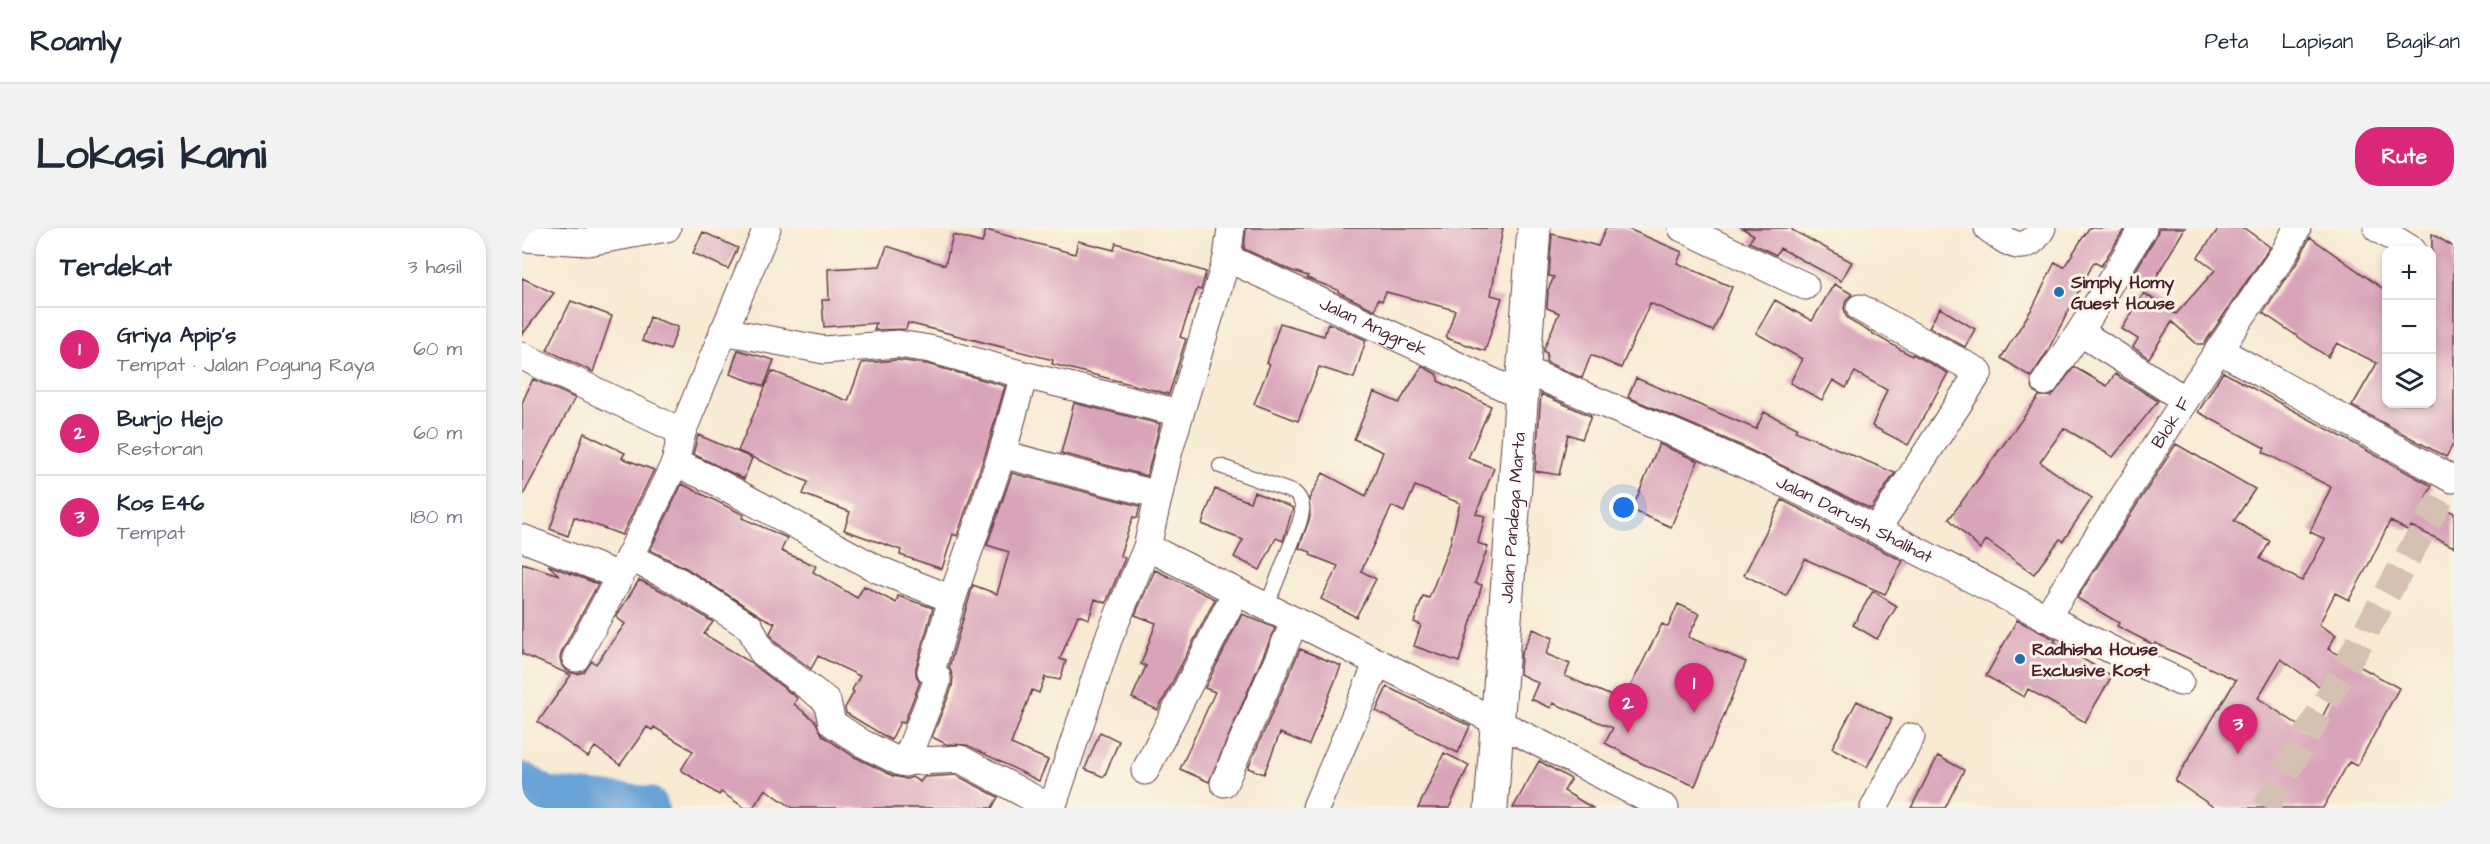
<!DOCTYPE html>
<html lang="id">
<meta charset="utf-8">
<style>
:root{--surface:#fff;--page:#f2f2f3;--text:#1f2937;--muted:#747a83;--line:#e0e1e3;--accent:#db2777}
body{margin:0;font-family:"Architects Daughter",sans-serif;background:var(--page);color:var(--text)}
.controls{position:absolute;right:18px;top:18px;display:grid;overflow:hidden;border-radius:12px;box-shadow:0 3px 9px #0003}
.controls button{width:54px;height:54px;display:grid;place-items:center;padding:0;border:0;border-bottom:2px solid var(--line);background:var(--surface);color:var(--text);font:30px sans-serif}
.you{position:absolute;left:1102px;top:280px;width:21px;height:21px;margin:-15px;border:4px solid #fff;border-radius:50%;background:#1a73e8;box-shadow:0 0 0 9px #1a73e833}
.badge{display:grid;place-items:center;width:39px;height:39px;border-radius:50%;background:var(--accent);color:#fff;font-size:20px;font-weight:700}
.pin{position:absolute;translate:-50% -50px;filter:drop-shadow(0 2px 3px #0008)}
.pin::after{content:'';position:absolute;top:32px;width:21px;height:18px;background:inherit;clip-path:polygon(0 0,100% 0,50% 100%)}
.list{margin:0;padding:0;list-style:none}
h2{display:flex;justify-content:space-between;align-items:center;height:78px;margin:0;padding:0 24px;font-size:26px}
h2 small{font-size:20px;font-weight:400;color:var(--muted)}
.list li{display:grid;grid-template-columns:39px 1fr auto;gap:18px;align-items:center;box-sizing:border-box;height:84px;padding:0 24px;border-top:2px solid var(--line)}
.list b{display:block;font-size:22px;white-space:nowrap}
.list p{margin:0;font-size:20px;white-space:nowrap;color:var(--muted)}
.list em{font-size:20px;font-style:normal;color:var(--muted)}
.icon{flex:none;width:33px;height:33px;fill:none;stroke:currentColor;stroke-width:2;stroke-linecap:round;stroke-linejoin:round}
.map{position:relative;flex:none;width:1932px;height:580px;overflow:hidden;border-radius:24px}
header{display:flex;align-items:center;gap:36px;box-sizing:border-box;height:84px;padding:0 30px;background:var(--surface);border-bottom:2px solid var(--line)}
header strong{font-size:28px}
nav{display:flex;gap:33px;margin-inline-start:auto;font-size:21px}
.intro{display:flex;align-items:center;justify-content:space-between;box-sizing:border-box;height:144px;padding:0 36px}
h1{margin:0;font-size:42px}
.button{padding:15px 27px;border-radius:24px;background:var(--accent);color:#fff;font-size:21px;font-weight:700}
main{display:flex;gap:36px;padding:0 36px}
aside{flex:1;background:var(--surface);border-radius:24px;box-shadow:0 3px 9px #0003}
.map>svg:first-child{display:block}
.lines{fill:none;stroke-linecap:round;stroke-linejoin:round}
.river{stroke:#68a2d7;stroke-width:44}
.building{fill:#d9a4ba;fill-rule:evenodd}
.minor-tunnel{stroke:#d5c1b1;stroke-width:27;stroke-dasharray:27 14;stroke-linecap:butt}
.service-casing{stroke:#643d44;stroke-width:16}
.minor-casing{stroke:#643d44;stroke-width:29}
.tertiary-casing{stroke:#643d44;stroke-width:35}
.service{stroke:#fff;stroke-width:14}
.minor{stroke:#fff;stroke-width:27}
.tertiary{stroke:#fff;stroke-width:33}
.poi-dot{fill:#1f6fb2;stroke:#fcf5e5;stroke-width:2}
.labels{text-anchor:middle;stroke-width:6;stroke-linejoin:round;paint-order:stroke}
.poi-label{font-size:18px;font-weight:bold;fill:#4a1f2b;stroke:#fcf5e5;text-anchor:start}
.street-label{font-size:18px;fill:#4a1f2b;stroke:#fcf5e5}
</style>
<header>
<strong>Roamly</strong>
<nav><a>Peta</a><a>Lapisan</a><a>Bagikan</a></nav>
</header>
<div class="intro"><h1>Lokasi kami</h1><a class="button">Rute</a></div>
<main>
<aside>
<h2>Terdekat<small>3 hasil</small></h2>
<ul class="list">
<li><span class="badge">1</span><div><b>Griya Apip's</b><p>Tempat · Jalan Pogung Raya</p></div><em>60 m</em></li>
<li><span class="badge">2</span><div><b>Burjo Hejo</b><p>Restoran</p></div><em>60 m</em></li>
<li><span class="badge">3</span><div><b>Kos E46</b><p>Tempat</p></div><em>180 m</em></li>
</ul>
</aside>
<div class="map">
<svg width="1932" height="580" viewBox="0 0 1932 580">
<rect width="100%" height="100%" fill="#fcf5e5"/>
<filter id="ink" filterUnits="userSpaceOnUse"><feTurbulence type="fractalNoise" baseFrequency=".0167" numOctaves="2"/><feDisplacementMap in="SourceGraphic" scale="12" xChannelSelector="R" yChannelSelector="G"/><feConvolveMatrix kernelMatrix="1 2 1 2 8 2 1 2 1" color-interpolation-filters="sRGB"/></filter>
<filter id="wash" filterUnits="userSpaceOnUse"><feTurbulence type="fractalNoise" baseFrequency=".008" numOctaves="4" result="noise"/><feDisplacementMap in="SourceGraphic" scale="24" xChannelSelector="R" yChannelSelector="G"/><feGaussianBlur stdDeviation="1.35" result="paint"/><feColorMatrix in="noise" values="0 0 0 0 0 0 0 0 0 0 0 0 0 0 0 0 0 1.4 0 .05"/><feComposite in="paint" operator="in"/></filter>
<g filter="url(#wash)">
<rect width="100%" height="100%" fill="#f8ead3"/>
<g class="lines">
<path class="river" d="M0,556L25,571L125,580"/>
</g>
<g id="blocks">
<path class="building" d="M724,0H981L969,67L980,70L963,123L924,110L933,82L864,64L860,73L856,71L853,82L816,64V62L785,50L786,48L768,42L722,21Z
M1084,0H1104L1160,24L1155,35L1210,59L1191,103L1128,75L1099,140L1069,127L1060,150L1024,134L1025,125L1022,124V121L1037,85L1025,80L1026,62L1032,49L1027,48L1030,6L1076,18Z
M1220,0H1271L1270,2L1330,34L1319,53L1258,20L1254,27L1227,14L1232,7Z
M1567,0H1603L1579,38L1572,34L1525,124L1509,149L1479,130L1511,79L1533,34L1542,39Z
M1637,0H1663L1626,63L1608,52L1634,8Z
M1697,0H1722L1748,19L1682,116H1675L1650,94L1627,130L1611,119L1616,111L1600,101L1622,65L1654,86L1693,42L1676,29Z
M464,2L553,26L556,13L592,22L594,15L684,44L679,62L675,61L658,109L664,111L647,166L530,136L531,132L386,95L384,101L352,102L354,95L302,99L300,72H307L306,41L358,38L365,18L423,37L431,7L460,15Z
M181,4L216,20L206,41L171,25Z
M1910,6L1932,19V215L1924,229L1830,178L1855,135L1815,115L1806,129L1741,85L1776,33L1788,9L1864,63V176H1910Z
M0,50L32,65L0,107Z
M1312,56L1330,66L1324,72L1322,80L1324,88L1330,94L1390,128L1391,126L1426,145L1386,217L1350,198L1365,162L1333,144L1324,160L1311,152L1300,172L1268,155L1280,131L1234,105L1253,72L1290,93Z
M49,73L90,88L71,144L25,122Z
M1418,80L1453,101L1443,119L1407,99Z
M128,89L156,99L148,122L120,113Z
M758,95L802,108L806,95L844,112L832,150L797,139L776,193L732,176L748,136L745,135Z
M216,122L252,132L242,158L208,146Z
M375,132L405,136L483,158L465,221L435,308L431,306L420,341L378,327L379,322L322,302L328,284L281,266L286,254L216,223L250,143L326,173L340,135Z
M900,138L916,147V153L969,178L946,230L972,240L954,286L963,288L956,315L966,319L953,355L960,357L937,434L892,418L899,397L892,394L901,368L907,370L928,316L938,275L893,258L882,284L870,278L839,343L854,351L834,389L799,371L816,338L788,327L789,324L777,320L788,289L787,271L801,245L844,268L861,224L832,211L852,164L877,175Z
M1552,139L1585,158L1593,146L1636,173L1591,229L1542,200L1518,234L1570,270L1541,313L1538,311L1512,346L1464,312L1458,321L1427,291L1517,168H1530Z
M1701,144L1910,258L1903,271L1932,285V319L1889,298L1887,303L1868,293L1849,332L1827,372L1813,365L1797,397L1814,407L1806,421L1877,460L1835,538L1827,534L1801,580H1693L1653,553L1714,452L1633,415L1632,417L1595,398L1597,395L1555,370L1654,216L1733,261L1712,293L1748,313L1738,331L1780,353L1803,311L1788,304L1809,259L1741,224L1743,220L1676,184ZM1759,431L1811,468L1791,507L1736,470Z
M1114,150L1234,201L1242,184L1275,200L1273,203L1373,245L1349,281L1220,218L1106,169Z
M11,151L53,170L0,269V175Z
M1019,166L1069,188L1060,211L1046,206L1037,247L1013,243Z
M552,175L638,196L625,248L539,225Z
M62,205L103,225L100,230L132,242L100,307L52,289L46,308L28,301Z
M176,207L230,230L222,251L171,226Z
M1137,216L1176,233L1149,299L1110,282Z
M490,245L618,278L615,290L611,289L598,327L603,330L584,375L573,371L567,391L556,387L538,431L544,433L538,452L523,449L517,465L510,462L489,516L526,532L517,553L445,517L424,516L410,509L430,459L431,449L427,439L451,357L475,366L487,324L465,317Z
M160,256L222,287L220,290L265,310L259,323L294,338L291,344L335,370L342,358L374,375L376,368L411,380L394,439V447L398,454L382,495L378,494L369,512L324,485L323,480L332,464L330,462L338,448L296,428L289,441L253,414L248,405L253,395L240,389L164,340L128,322Z
M693,261L728,274L732,264L771,280L761,313L754,310L738,342L712,329L721,312L680,296Z
M1260,272L1381,333L1363,366L1283,331L1264,368L1222,347Z
M0,335L37,347L26,337L76,356L40,423L38,430L40,438L47,444L55,446L62,444L70,433L74,436L103,396L94,389L117,352L148,367L191,394L182,406L228,434L275,470L272,476L293,493L301,508L331,528L371,548L385,551L390,549L398,554L402,549L434,547L476,569L470,580H271L243,561L231,580H223L199,564L197,567L159,542L171,523L132,499L130,502L125,499L98,537L73,519L66,529L16,494L49,447L0,426Z
M633,342L693,371L636,482L610,470L624,438L619,436L634,395L613,387Z
M1351,363L1375,378L1355,411L1331,397Z
M1156,376L1178,386L1166,409L1224,434L1173,558L1121,536L1083,515L1091,500L1031,475L1029,480L1009,471L1016,455L998,446L999,426L1011,401L1031,410L1024,426L1048,436L1043,448L1101,473L1140,396L1146,399Z
M720,386L753,400L687,554L658,541L693,464L683,460Z
M1495,392L1534,412L1532,414L1590,448L1563,494L1506,461L1502,469L1464,448Z
M778,421L819,438L787,517L758,505L742,546L726,540Z
M865,459L948,498L936,525L854,483Z
M1335,473L1370,491L1345,539L1310,520Z
M578,504L597,513L582,549L563,541Z
M922,525L947,537L927,580H896Z
M1416,528L1442,542L1423,580H1389Z
M1017,533L1049,551L1042,563L1071,580H991Z"/>
</g>
</g>
<g filter="url(#ink)">
<use href="#blocks" fill-opacity="0" stroke="#643d44" stroke-width="1.5"/>
<g class="lines">
<path class="minor-tunnel" d="M1744,580L1932,247"/>
<defs>
<path id="service" d="M698,238L773,265C783,275 781,283 777,296L744,380"/>
<g id="minor">
<path d="M1160,0L1283,58"/>
<path d="M1466,0C1487,16 1504,29 1520,0"/>
<path d="M1855,0L1890,22"/>
<path d="M0,10L66,14L145,0"/>
<path id="s1" d="M705,30L999,167"/>
<path d="M1338,80L1457,144L1355,301"/>
<path d="M201,103L302,122L376,116L408,121L502,147L658,185"/>
<path d="M1558,104L1663,172"/>
<path d="M1697,122L1930,251"/>
<path d="M0,128L160,204L153,235L189,251L355,341L430,371L480,226L637,267"/>
<path id="s2" d="M1001,141C1081,177 1164,208 1243,246C1383,313 1517,390 1658,454"/>
<path d="M1523,154L1558,104L1621,0"/>
<path d="M160,204L245,0"/>
<path d="M480,226L502,147"/>
<path d="M0,310L98,348"/>
<path d="M625,319L1031,522L1143,580"/>
<path d="M107,329L156,353L228,399L240,424L305,473L310,495L340,515L378,534L438,531L529,580"/>
<path id="s3" d="M1524,390L1663,172L1763,24L1775,0"/>
<path d="M54,430L98,348L153,235"/>
<path d="M383,535L415,454V449L409,443L430,371"/>
<path d="M623,543L714,364"/>
<path d="M702,555L773,393"/>
<path d="M794,579L856,434"/>
<path d="M530,580L586,412L625,319L647,222L705,30L709,0"/>
<path d="M1352,580L1389,509"/>
</g>
<g id="tertiary">
<path id="s4" d="M969,580L1012,0"/>
</g>
</defs>
<use href="#service" class="service-casing"/>
<use href="#minor" class="minor-casing"/>
<use href="#tertiary" class="tertiary-casing"/>
<use href="#service" class="service"/>
<use href="#minor" class="minor"/>
<use href="#tertiary" class="tertiary"/>
</g>
</g>
<g class="poi-dot">
<circle cx="1537" cy="64" r="6"/>
<circle cx="1498" cy="431" r="6"/>
</g>
<g class="labels">
<g class="poi-label">
<text x="1549" y="60">Simply Homy<tspan x="1549" dy="21">Guest House</tspan></text>
<text x="1510" y="427">Radhisha House<tspan x="1510" dy="21">Exclusive Kost</tspan></text>
</g>
<g class="street-label">
<text dy="6" stroke="none"><textPath href="#s1" startOffset="162">Jalan Anggrek</textPath></text>
<text dy="6" stroke="none"><textPath href="#s3" startOffset="232">Blok F</textPath></text>
<text dy="6" stroke="none"><textPath href="#s4" startOffset="291">Jalan Pandega Marta</textPath></text>
<text dy="6" stroke="none"><textPath href="#s2" startOffset="364">Jalan Darush Shalihat</textPath></text>
</g>
</g>
</svg>
<div class="controls">
<button>+</button>
<button>−</button>
<button><svg class="icon" aria-label="layers" viewBox="0 0 24 24"><path d="M12 4l9 5-9 5-9-5zM3 14l9 5 9-5"/></svg></button>
</div>
<div class="you"></div>
<div class="pin badge" style="left:1172px;top:485px">1</div>
<div class="pin badge" style="left:1106px;top:505px">2</div>
<div class="pin badge" style="left:1716px;top:526px">3</div>
</div>
</main>
